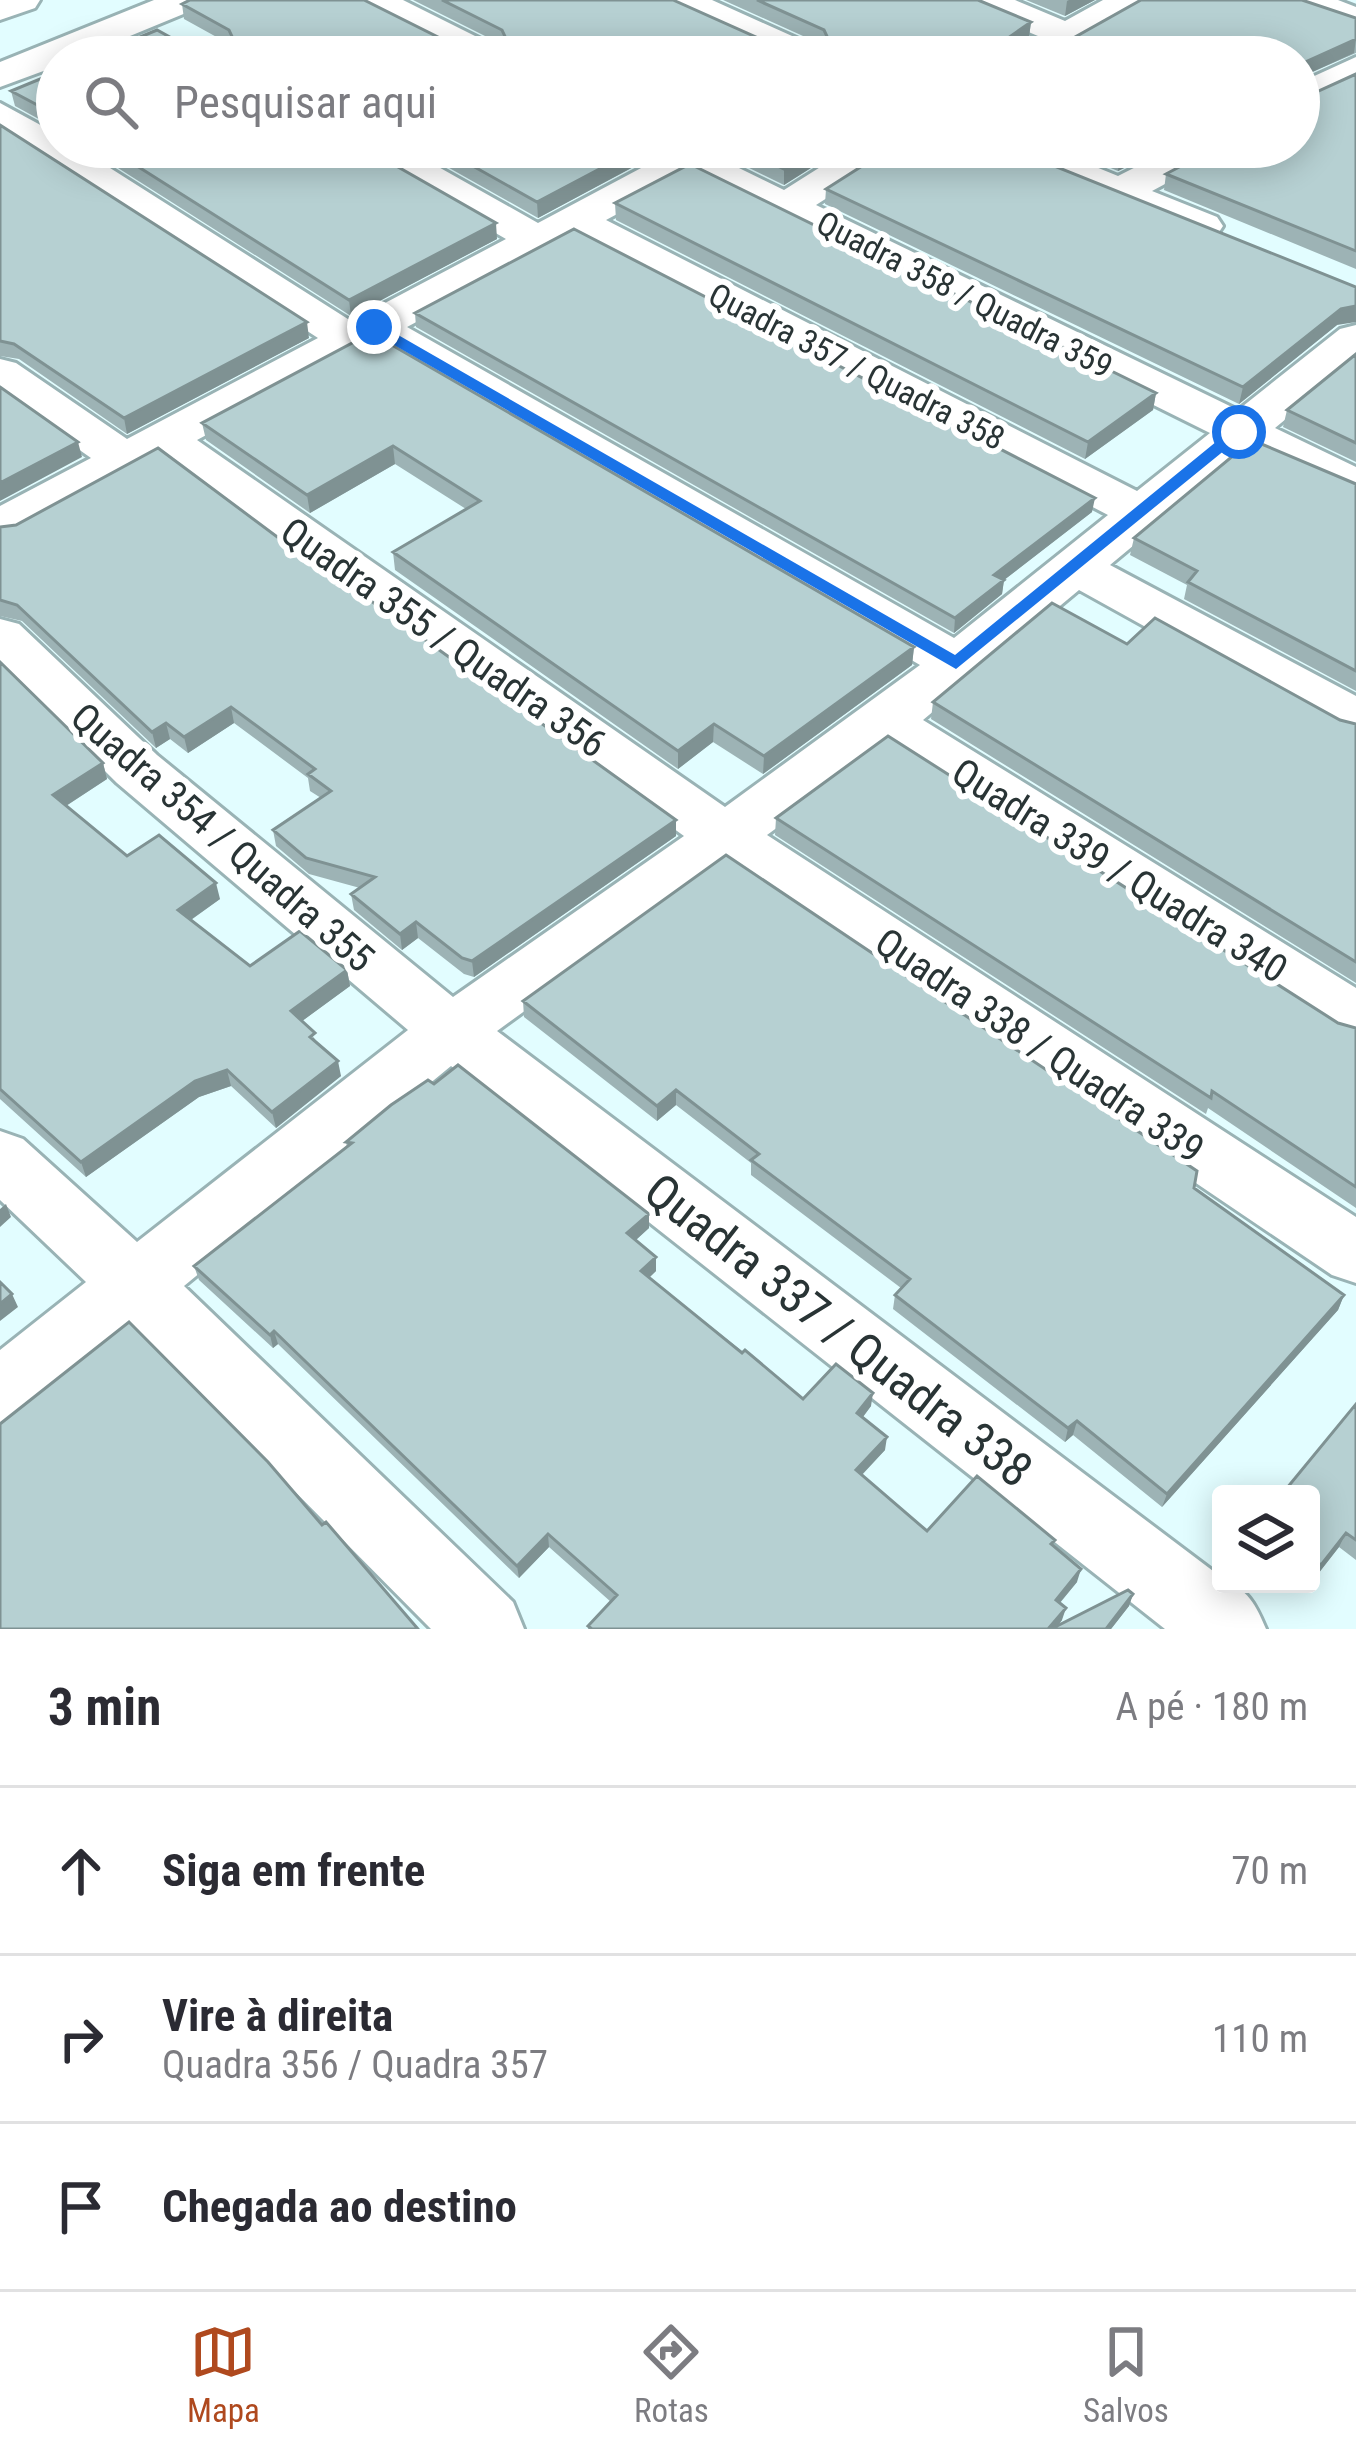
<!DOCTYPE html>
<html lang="pt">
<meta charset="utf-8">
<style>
:root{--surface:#fff;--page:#f2f2f3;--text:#2b2b33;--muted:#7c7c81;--line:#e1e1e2;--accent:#af491e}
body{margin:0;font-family:"Roboto Condensed",sans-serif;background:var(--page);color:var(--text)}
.controls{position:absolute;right:36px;bottom:36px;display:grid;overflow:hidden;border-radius:12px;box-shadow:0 6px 30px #0003}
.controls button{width:108px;height:108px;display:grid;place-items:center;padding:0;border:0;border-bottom:3px solid var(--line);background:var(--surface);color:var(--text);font:60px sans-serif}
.stop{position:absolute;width:36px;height:36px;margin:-27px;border:9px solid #1a73e8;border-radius:50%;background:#fff}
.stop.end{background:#1a73e8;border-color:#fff;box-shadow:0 3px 12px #0008}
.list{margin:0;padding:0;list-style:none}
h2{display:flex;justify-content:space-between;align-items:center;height:156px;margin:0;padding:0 48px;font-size:51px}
h2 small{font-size:39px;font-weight:400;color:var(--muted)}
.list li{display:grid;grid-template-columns:78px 1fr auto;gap:36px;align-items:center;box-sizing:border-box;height:168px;padding:0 48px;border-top:3px solid var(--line)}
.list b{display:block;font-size:45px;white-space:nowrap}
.list p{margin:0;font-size:39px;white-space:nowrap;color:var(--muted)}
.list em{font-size:39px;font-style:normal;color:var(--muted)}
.icon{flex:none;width:66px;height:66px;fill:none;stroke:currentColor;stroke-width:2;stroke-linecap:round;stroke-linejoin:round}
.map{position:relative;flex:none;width:1356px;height:1629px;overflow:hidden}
.search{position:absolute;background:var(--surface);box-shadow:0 6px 30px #0003;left:36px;right:36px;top:36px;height:132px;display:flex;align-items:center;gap:30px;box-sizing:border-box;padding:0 42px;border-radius:66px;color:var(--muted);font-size:45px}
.sheet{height:660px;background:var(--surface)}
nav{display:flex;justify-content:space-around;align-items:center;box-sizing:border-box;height:168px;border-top:3px solid var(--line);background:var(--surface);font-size:33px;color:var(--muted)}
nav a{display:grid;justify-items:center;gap:6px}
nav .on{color:var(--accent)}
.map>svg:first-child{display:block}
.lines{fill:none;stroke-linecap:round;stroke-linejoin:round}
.minor-casing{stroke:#99b3b5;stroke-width:6}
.minor{fill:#fff;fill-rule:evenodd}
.wall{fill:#9db3b5}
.shaded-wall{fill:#7f9293}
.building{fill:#b6d0d2;stroke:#7f9293;stroke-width:3}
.route{fill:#1a73e8}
.labels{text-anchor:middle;stroke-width:12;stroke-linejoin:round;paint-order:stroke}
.far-street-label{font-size:33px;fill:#293435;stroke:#fff}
.street-label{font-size:39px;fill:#293435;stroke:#fff}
.near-street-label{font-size:48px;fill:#293435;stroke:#fff}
</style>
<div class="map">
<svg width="1356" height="1629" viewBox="0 0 1356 1629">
<rect width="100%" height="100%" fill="#e2fdff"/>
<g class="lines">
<defs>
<path id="minor" d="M0,0H40L35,8L0,20Z
M154,0H203L198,8L79,57H57V66L0,87V62Z
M357,0H403L501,49L507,57H459L362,8Z
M664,0H712L821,49L827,57H777L669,8Z
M966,0H1015L1065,21L1103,0H1147L1142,8L1055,57H1009L1038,36L971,8Z
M1287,0H1338L1356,7V30L1292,8Z
M1356,57V83L1299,110V83Z
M0,103L57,134V147H77L351,321L506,239L360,155L354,147H403L538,223L658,159L645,147H696L784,190L852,147H900L894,155L816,205L1238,410L1340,329L1356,325V361L1275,428L1356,467V501L1247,451L1110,565L1356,696V739L1337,733L1079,590L923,720L1356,988V1043L1334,1036L886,748L767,835L1356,1217V1283L1332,1275L726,865L497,1031L1221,1577V1584C1247,1584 1257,1608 1266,1629H1165L451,1066L184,1286L513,1602L524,1629H431L133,1328L25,1416L0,1426V1350L86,1282L0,1200V1131L23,1139L137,1242L408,1030L117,783L0,667V619L19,624L157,755L453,997L684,836L162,459L18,537L0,541V506L91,458L0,394V359L16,363L127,439L318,338L0,132ZM690,175L1210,433L1137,491L606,220ZM575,237L1108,515L954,638L407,327ZM373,345L920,665L725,807L197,440Z
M992,147H1047L1118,176L1175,147H1225L1219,155L1152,191L1217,217L1223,226L1217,235L1202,239L1187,235L998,155Z"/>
</defs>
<use href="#minor" class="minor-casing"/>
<use href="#minor" class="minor"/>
</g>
<path class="wall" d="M413,0H673L776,46L823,45L723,0H978L1031,22L1029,37L1016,46H1059L1356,18V53L1301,77V99L1356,74V269L1164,190L1166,174L1299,147V57L186,46L231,45L184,19L182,4L456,46L503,45Z
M1026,0H1095L1065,16Z
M57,72V129L15,106L11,91Z
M0,125L309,338L127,434L19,359L0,356Z
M85,147H363L497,239L351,316Z
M412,147H650V158L538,218Z
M706,147H844L784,185Z
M1058,147H1166L1118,171Z
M826,189L1337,325L1239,404L825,204Z
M615,203L1156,393L1153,410L1085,459L616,220Z
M415,313L1092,512L1004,580L1002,594L954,633L416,327Z
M371,333L914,647L912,665L763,774L713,742L678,769L395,570L393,552L466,509L395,464L310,513L206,440L202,423Z
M1356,354V462L1283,427L1287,410Z
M1356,484V691L1184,599L1187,585L1130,555L1134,538Z
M0,527L676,836L474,977L464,974L418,938L402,950L354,910L351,894L360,888L309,874L276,846L273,830L321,798L310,791L308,778L234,723L188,753L170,739L156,748L22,621L0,616Z
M1127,644L1340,720L1356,724V983L931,719L933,702Z
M0,662L103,763L107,779L66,806L127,856L220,899L191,920L250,966L347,970L350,986L302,1021L341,1076L276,1128L231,1086L199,1097L86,1177L0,1099Z
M776,818L1338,1023L1356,1028V1208L1208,1108L1206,1114L775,835Z
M523,1001L1194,1188L1344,1295L1338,1310L1162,1507L1073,1435L1065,1442L893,1309L895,1295L901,1288L751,1175V1163L676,1105L657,1121L524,1017Z
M346,1142L649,1214V1228L636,1240L656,1257V1271L649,1278L803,1399L871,1406L863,1417L885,1450L862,1475L927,1531L1053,1546L1077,1582L1060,1603L1062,1620L1058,1626L1133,1594L1129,1606L1111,1629H588V1626L611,1602L549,1547L519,1578L278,1344L273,1348L199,1280L194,1266L347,1147Z
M1356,1404V1560L1339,1547L1314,1579L1311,1577V1494Z"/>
<path class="shaded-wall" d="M1069,0H1095L1065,16L1067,1Z
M1031,22L1029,37L1006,53L1008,38Z
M1356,39L1354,53L1299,78L1301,64Z
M641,147H650V158L538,218L537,202Z
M820,147H844L784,185V169Z
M1137,147H1166L1118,171L1120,155Z
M496,223L497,239L351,316L349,300Z
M1356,306V322L1337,325L1239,404L1243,387L1341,309Z
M307,322L309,338L127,434L124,418Z
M1156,393L1153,410L1085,459L1088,442Z
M78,442L82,457L0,501V483Z
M393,446L395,464L310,513L307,495Z
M1095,498L1092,512L1004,580L1002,594L954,633L955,618L994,575Z
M914,647L912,665L763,774L764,756Z
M231,707L234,723L188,753L184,737Z
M166,723L170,739L156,748L152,732Z
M714,724L713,742L678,769V751Z
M103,763L107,779L58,811L53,795Z
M676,820V836L474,977L472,961Z
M216,883L220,899L182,926L178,910Z
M416,922L418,938L402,950L400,934Z
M347,970L350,986L294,1027L291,1011Z
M338,1061L341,1076L276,1128L272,1112Z
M227,1070L231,1086L199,1097L86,1177L81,1162L195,1081Z
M676,1090V1105L657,1121V1106Z
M6,1204L11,1217L0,1227V1209Z
M649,1214V1228L628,1247L627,1233Z
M656,1257V1271L641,1285V1271Z
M12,1294L18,1307L0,1321V1304Z
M1344,1295L1338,1310L1162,1507L1167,1494Z
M274,1331L278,1344L273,1348L270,1335Z
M873,1393L871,1406L856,1426L857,1413Z
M1077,1421L1073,1435L1065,1442L1068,1428Z
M887,1437L885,1450L854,1483L856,1470Z
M1346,1533L1339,1547L1314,1579L1321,1565Z
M548,1534L549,1547L519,1578L517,1566Z
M1081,1569L1077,1582L1052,1612L1056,1600Z
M1133,1594L1129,1606L1111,1629H1106Z
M1066,1608L1062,1620L1055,1629H1048Z"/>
<path class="building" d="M190,0H364L456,46L509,45L502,30L442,0H673L776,46L831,45L824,30L757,0H978L1031,22L1008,38L1011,46H1059L1141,0H1302L1356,18V39L1301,64V99L1356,74V251L1166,174L1217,147H1299V57H92L157,30L186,46L236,45L229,30L182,4Z
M57,72V122L56,115L11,91Z
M0,125L307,322L124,418L14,344L0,341Z
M107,147H363L496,223L349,300Z
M439,147H641L537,202Z
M739,147H820L784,169Z
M892,147H1007L1356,287V306L1341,309L1243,387L826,189Z
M1099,147H1137L1120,155Z
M690,164L1156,393L1088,442L615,203Z
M574,229L1095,498L994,575L1004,580L955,618L415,313Z
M371,333L914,647L764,756L714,724L678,751L393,552L480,501L393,446L307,495L202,423Z
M1356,354V443L1287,410Z
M0,387L78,442L0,483Z
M1252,440L1356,484V671L1188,582L1197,571L1134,538Z
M158,448L335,580L339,578L676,820L472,961L462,958L416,922L400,934L351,894L375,877L306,858L273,830L331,791L308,774L315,769L231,707L184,737L166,723L152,732L17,605L0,600V527L16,525Z
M1052,603L1127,644L1155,618L1340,720L1356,724V962L933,702Z
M0,662L103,763L53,795L127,856L159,835L216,883L178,910L250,966L300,931L347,970L291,1011L315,1033L310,1037L338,1061L272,1112L227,1070L195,1081L81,1162L0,1089Z
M888,736L1338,1023L1356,1028V1187L1212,1091L1211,1098L776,818Z
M726,855L1197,1171L1194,1188L1344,1295L1167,1494L1077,1421L1068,1428L895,1295L910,1279L751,1160L759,1154L676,1090L657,1106L523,1001Z
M458,1065L649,1214L627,1233L656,1257L641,1271L742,1353L745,1350L803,1399L836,1364L873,1393L857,1413L887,1437L856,1470L927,1531L977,1476L1055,1540L1051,1544L1081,1569L1056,1600L1066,1608L1048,1629H592L588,1626L617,1595L548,1534L517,1566L274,1331L270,1335L194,1266L352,1143L346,1142L391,1105L428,1080L434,1084Z
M0,1282L12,1294L0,1304Z
M129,1322L268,1462L322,1525L326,1522L418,1629H0V1424Z
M1356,1404V1540L1346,1533L1321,1565L1311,1557V1494H1282Z
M1128,1590L1133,1594L1106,1629H1051Z"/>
<path class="route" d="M368,324H379L955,655L1233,428L1247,432L956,669L368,330Z"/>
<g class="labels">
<g class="far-street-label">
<text transform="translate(965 294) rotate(27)" y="12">Quadra 358 / Quadra 359</text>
<text transform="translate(857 366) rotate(27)" y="12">Quadra 357 / Quadra 358</text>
</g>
<g class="street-label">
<text transform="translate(444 637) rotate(35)" y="14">Quadra 355 / Quadra 356</text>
<text transform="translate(223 837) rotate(41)" y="14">Quadra 354 / Quadra 355</text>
<text transform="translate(1120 870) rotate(32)" y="14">Quadra 339 / Quadra 340</text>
<text transform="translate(1040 1045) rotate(34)" y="14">Quadra 338 / Quadra 339</text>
</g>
<g class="near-street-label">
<text transform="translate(839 1330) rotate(38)" y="17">Quadra 337 / Quadra 338</text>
</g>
</g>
</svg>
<div class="controls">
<button><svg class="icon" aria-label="layers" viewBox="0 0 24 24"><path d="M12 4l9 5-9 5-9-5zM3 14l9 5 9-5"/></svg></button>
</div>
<div class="stop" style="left:1239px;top:432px"></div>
<div class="stop end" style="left:374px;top:327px"></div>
<div class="search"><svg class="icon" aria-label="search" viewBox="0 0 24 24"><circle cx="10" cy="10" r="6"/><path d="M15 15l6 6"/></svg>Pesquisar aqui</div>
</div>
<section class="sheet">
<h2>3 min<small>A pé · 180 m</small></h2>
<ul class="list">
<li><svg class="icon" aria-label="ahead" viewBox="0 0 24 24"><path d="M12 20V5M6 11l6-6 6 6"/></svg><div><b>Siga em frente</b></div><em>70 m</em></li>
<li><svg class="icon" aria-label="right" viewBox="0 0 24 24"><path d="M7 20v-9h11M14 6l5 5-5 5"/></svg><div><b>Vire à direita</b><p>Quadra 356 / Quadra 357</p></div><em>110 m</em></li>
<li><svg class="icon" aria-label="arrive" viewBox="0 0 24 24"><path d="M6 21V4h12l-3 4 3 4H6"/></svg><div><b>Chegada ao destino</b></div></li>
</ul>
</section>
<nav>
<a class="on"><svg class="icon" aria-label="map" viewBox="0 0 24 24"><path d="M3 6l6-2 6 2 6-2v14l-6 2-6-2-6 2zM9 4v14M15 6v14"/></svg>Mapa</a>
<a><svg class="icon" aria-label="directions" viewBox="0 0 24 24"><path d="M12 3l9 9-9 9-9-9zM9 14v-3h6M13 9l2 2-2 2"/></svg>Rotas</a>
<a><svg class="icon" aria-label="saved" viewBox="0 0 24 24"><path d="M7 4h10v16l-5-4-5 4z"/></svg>Salvos</a>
</nav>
